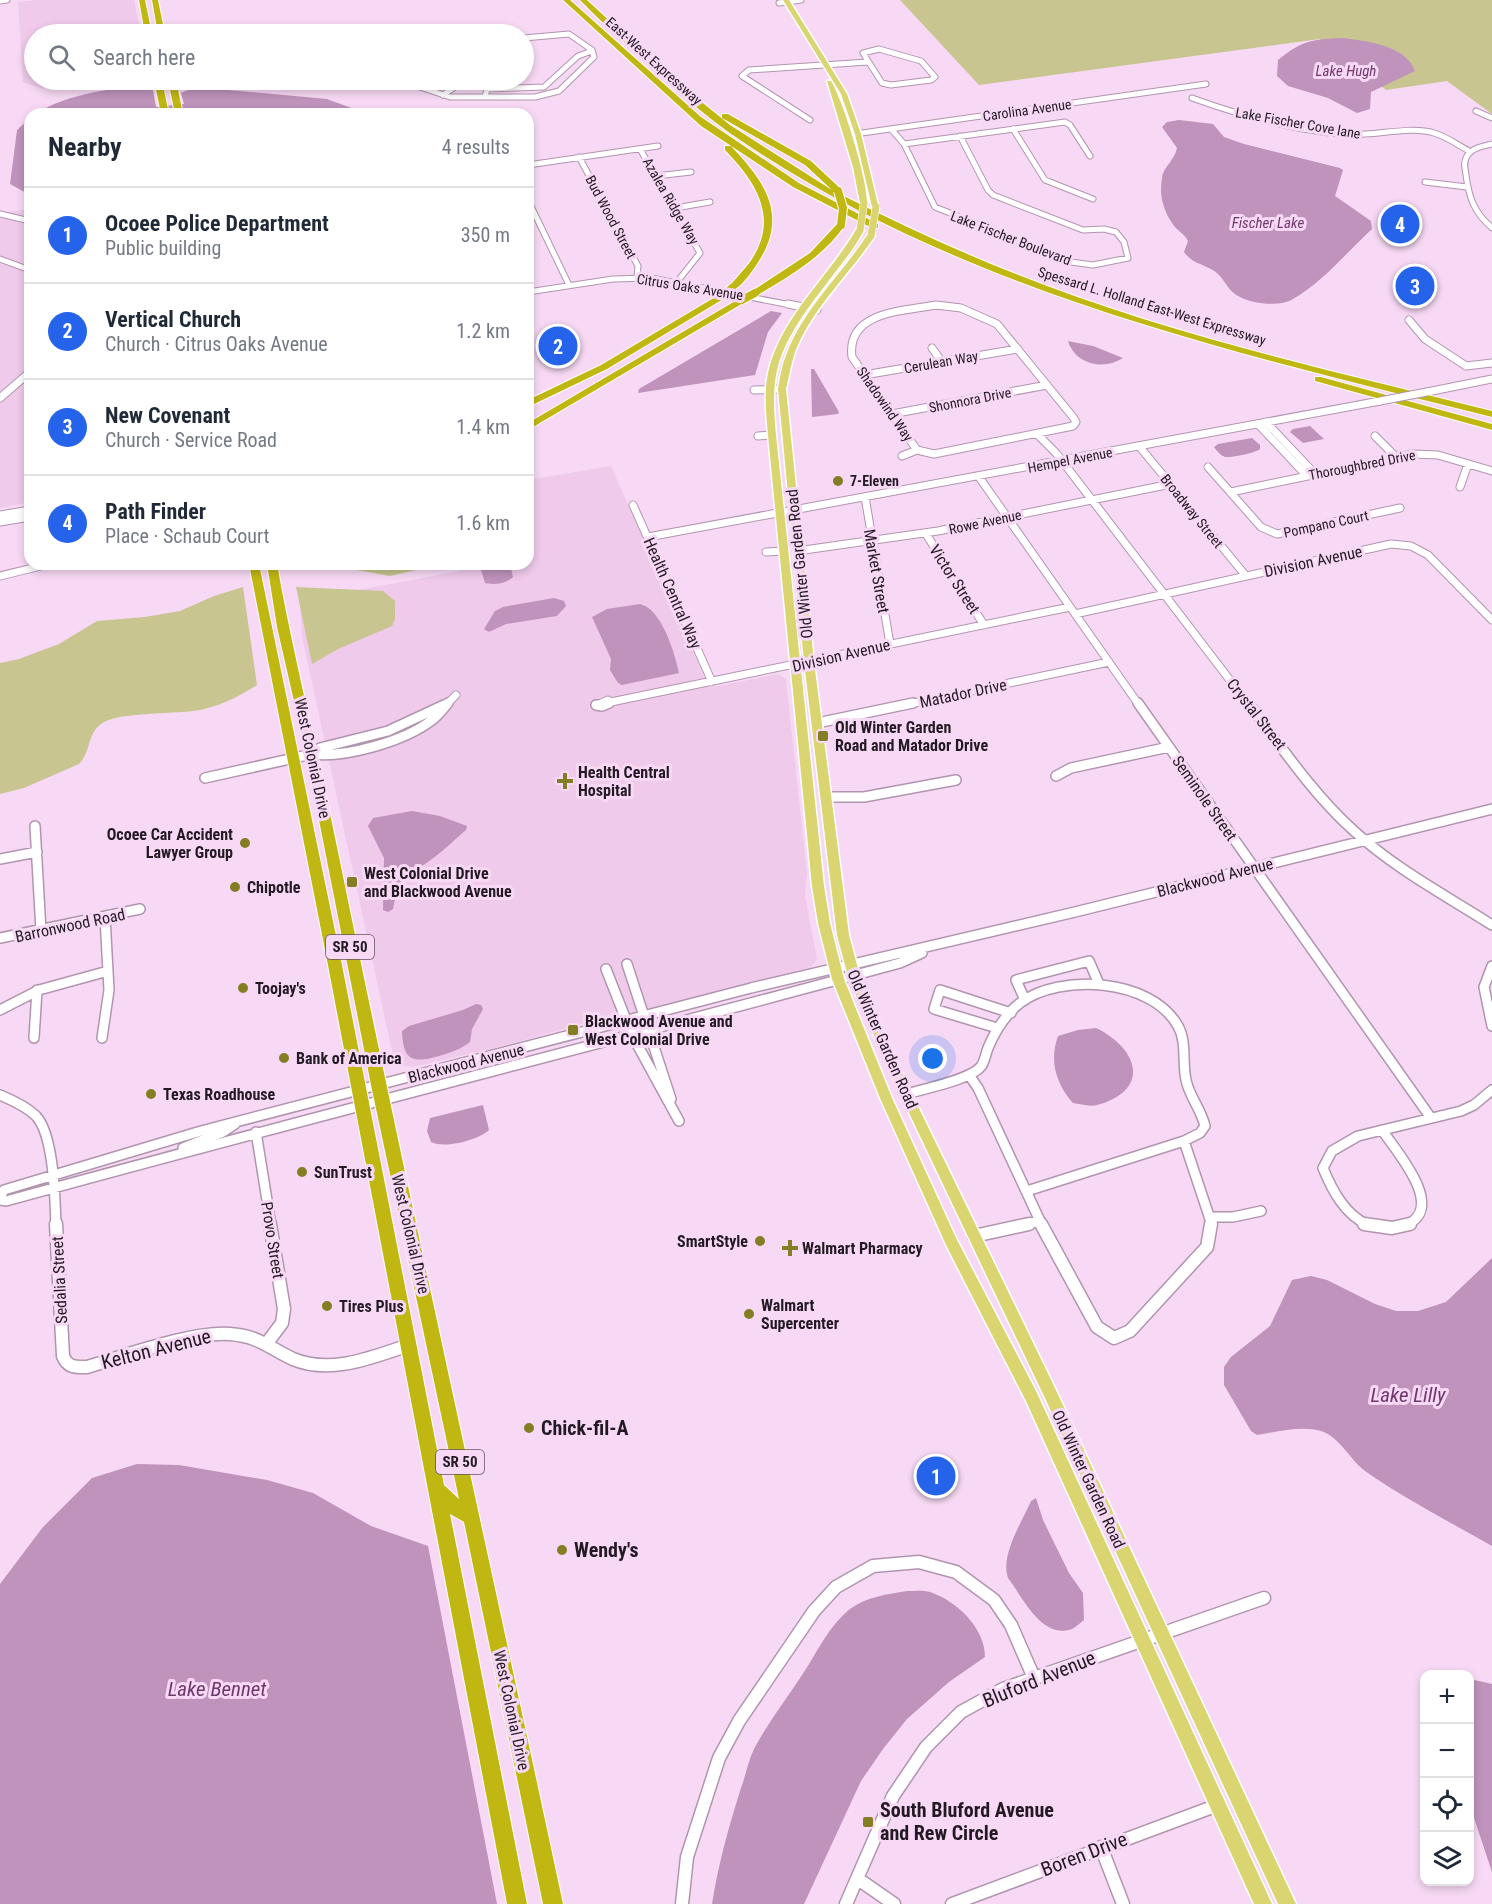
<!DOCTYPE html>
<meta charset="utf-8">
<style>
:root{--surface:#fff;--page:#f2f2f3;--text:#1f2937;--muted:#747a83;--line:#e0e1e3;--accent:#2563eb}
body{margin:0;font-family:"Roboto Condensed",sans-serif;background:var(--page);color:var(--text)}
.controls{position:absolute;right:18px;bottom:18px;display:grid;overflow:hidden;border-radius:12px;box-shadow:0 3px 9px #0003}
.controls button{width:54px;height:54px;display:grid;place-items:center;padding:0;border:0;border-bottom:2px solid var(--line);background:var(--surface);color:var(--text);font:30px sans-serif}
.you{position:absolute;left:933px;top:1059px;width:21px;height:21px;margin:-15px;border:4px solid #fff;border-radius:50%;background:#1a73e8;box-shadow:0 0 0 9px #1a73e833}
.badge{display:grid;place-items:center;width:39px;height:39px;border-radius:50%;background:var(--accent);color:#fff;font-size:20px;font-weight:700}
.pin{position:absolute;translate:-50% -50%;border:3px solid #fff;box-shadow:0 2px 6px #0006}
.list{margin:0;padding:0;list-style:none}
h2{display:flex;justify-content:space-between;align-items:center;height:78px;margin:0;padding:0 24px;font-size:26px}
h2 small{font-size:20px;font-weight:400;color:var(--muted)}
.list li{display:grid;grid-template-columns:39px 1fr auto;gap:18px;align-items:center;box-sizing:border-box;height:96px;padding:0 24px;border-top:2px solid var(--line)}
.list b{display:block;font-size:22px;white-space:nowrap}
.list p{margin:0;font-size:20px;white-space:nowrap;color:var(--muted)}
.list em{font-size:20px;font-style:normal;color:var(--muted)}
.icon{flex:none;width:33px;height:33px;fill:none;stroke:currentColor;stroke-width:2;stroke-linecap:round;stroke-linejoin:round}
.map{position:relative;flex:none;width:1492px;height:1904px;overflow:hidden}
.search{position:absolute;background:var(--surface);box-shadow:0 3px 9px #0003;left:24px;top:24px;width:510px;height:66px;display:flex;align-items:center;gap:15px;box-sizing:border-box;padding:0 21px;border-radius:33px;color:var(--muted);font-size:22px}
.panel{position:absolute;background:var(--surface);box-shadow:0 3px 9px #0003;left:24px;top:108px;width:510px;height:462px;border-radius:18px}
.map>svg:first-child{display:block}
.built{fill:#efcaeb}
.green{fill:#c8c590}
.water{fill:#bf93bc}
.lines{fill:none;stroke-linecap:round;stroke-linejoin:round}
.minor-far3-casing{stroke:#b195ae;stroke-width:7}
.minor-far2-casing{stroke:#b195ae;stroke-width:9}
.minor-far1-casing{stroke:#b195ae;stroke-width:12}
.minor-casing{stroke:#b195ae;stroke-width:15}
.major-casing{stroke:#fff;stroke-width:3}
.highway-casing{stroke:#fff;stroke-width:2}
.minor-far3{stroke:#fff;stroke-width:5}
.minor-far2{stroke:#fff;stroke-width:7}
.minor-far1{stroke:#fff;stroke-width:9}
.minor{stroke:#fff;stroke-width:12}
.major{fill:#dad471;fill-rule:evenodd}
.highway{fill:#c1b712;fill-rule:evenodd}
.minor-bridge-casing{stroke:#b195ae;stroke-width:9;stroke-linecap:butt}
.major-bridge-casing{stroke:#fff;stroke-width:8;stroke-linecap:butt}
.highway-bridge-casing{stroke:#fff;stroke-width:10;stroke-linecap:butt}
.minor-bridge{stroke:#fff;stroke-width:7}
.major-bridge{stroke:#dad471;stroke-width:7}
.highway-bridge{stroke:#c1b712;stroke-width:8}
.poi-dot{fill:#837d24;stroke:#f8d9f5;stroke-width:2}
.labels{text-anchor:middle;stroke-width:6;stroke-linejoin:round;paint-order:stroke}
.far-street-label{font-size:14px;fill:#231923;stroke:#f8d9f5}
.far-poi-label{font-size:14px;font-weight:bold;fill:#231923;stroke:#f8d9f5;text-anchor:start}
.far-water-label{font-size:15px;font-style:italic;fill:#6f386c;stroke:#f8d9f5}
.shield{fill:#f8d9f5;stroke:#635362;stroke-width:1.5}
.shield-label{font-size:15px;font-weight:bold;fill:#231923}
.street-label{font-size:16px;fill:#231923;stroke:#f8d9f5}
.poi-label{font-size:16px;font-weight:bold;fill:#231923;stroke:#f8d9f5;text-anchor:start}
.near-street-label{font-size:20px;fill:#231923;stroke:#f8d9f5}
.near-poi-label{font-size:20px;font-weight:bold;fill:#231923;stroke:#f8d9f5;text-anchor:start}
.near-water-label{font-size:21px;font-style:italic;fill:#6f386c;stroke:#f8d9f5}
</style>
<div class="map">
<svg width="1492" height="1904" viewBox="0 0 1492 1904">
<rect width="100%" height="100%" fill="#f8d9f5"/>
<path class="built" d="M37,0H134L141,34H34V80H107L41,88L23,82L18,2Z
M30,209V502L0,508V213Z
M611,466L709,688L778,674L786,679L807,873L805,896L817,959L811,967L619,1018L617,1014L499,1047L413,1067L402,1066L394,1060L302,637L300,601L459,571L458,564H528V480Z"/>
<path class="green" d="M900,0H1492V114L1447,81L1386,90L1320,39L979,85Z
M324,564H437L438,565L390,576Z
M243,587L257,685C238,697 216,708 193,711C171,714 117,712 101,724C87,734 91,752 79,764L24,788L0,794V663L19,659L59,644L97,621L145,617L180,611L214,596Z
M296,587L383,591L395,601V619L392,626L338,649L312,664Z"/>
<path class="water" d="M1342,38C1366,41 1406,45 1415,71L1371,92L1370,109L1357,113L1328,98L1288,86L1277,76L1278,60C1301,41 1312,39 1342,38Z
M152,85L156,107L184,104L181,93L190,89H218L327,99L368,114H35C69,93 113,88 152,85Z
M30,118V195L10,184L17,130Z
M1179,120L1213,124L1224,137L1244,144L1340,168L1343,170L1335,196L1371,221L1372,229C1347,252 1323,282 1293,299C1280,307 1253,304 1240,297C1229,292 1226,282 1218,274C1207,264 1193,265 1184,252L1188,241C1184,233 1176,230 1172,223C1163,209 1159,195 1162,178C1163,167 1175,160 1177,148L1162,127L1167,122Z
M771,311L782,313L768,332L755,375L638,393L639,389Z
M1068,341L1093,346L1123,358C1103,371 1075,364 1068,341Z
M811,369H814L839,412L838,414L812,417Z
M1310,426L1324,439L1303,443L1290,432L1293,429Z
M1252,438L1260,445V449C1256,453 1230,458 1225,457C1220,455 1217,451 1214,447L1218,444Z
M479,564H510L513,577C506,584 493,585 485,583Z
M554,598L564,601L566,606L557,616L506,624L489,632L484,629L495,611L503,607Z
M640,604C662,609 675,654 679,673L622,685L618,683L610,670L611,659L592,617L607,609Z
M412,811L440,816L467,826L466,830C457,837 450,845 441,852C417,872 399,874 393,909L388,912L383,910L384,858L368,826L373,818Z
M476,1004L481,1005L483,1009L472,1029L470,1042C461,1049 450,1053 439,1056C412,1064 403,1060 402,1031L409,1026L463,1010Z
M1096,1028C1138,1048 1152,1090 1097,1105C1090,1107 1080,1104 1073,1103C1056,1084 1049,1061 1058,1036L1078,1030Z
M483,1105L489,1130C478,1140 445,1149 431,1142L427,1131L430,1118Z
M1492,1258V1546C1450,1522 1405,1499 1365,1471C1350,1460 1340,1437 1321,1431C1302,1425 1276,1432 1257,1435L1251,1431L1224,1385V1367L1231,1357L1270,1326L1292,1280L1311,1276L1327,1280L1375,1304L1396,1311H1418L1446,1302Z
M137,1464L179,1465L267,1480L313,1493L371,1526L428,1546L497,1904H0V1584L43,1527L92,1478Z
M1036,1498L1043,1520L1069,1573L1083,1593L1084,1620C1080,1623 1074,1629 1069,1630C1040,1637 1022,1596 1008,1578C1000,1555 1022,1522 1031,1501Z
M907,1591C914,1591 923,1590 930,1592C957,1601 985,1628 985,1657L949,1682L907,1719L883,1749L861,1781L804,1904H712C718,1865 729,1826 741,1788C746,1775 748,1761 754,1749C768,1722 788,1697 804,1672C819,1649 829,1626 850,1609C866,1597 888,1594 907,1591Z
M1470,1679L1492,1684V1872L1470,1806Z"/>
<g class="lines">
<defs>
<path id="minor-far3" d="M0,1L7,0
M779,3L801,0
M879,49L921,61L935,77L931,80L891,85L882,83L863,53Z
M399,80L450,97H535L559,91L594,57L592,50L569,34L524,38
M443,95L465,80
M485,97L487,89L544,87L578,56L592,51
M1192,98C1239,115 1289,129 1339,134C1369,138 1408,125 1434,133C1448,137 1459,146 1471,152
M1476,111L1492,118
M810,120L742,76L749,70L868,62
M1013,129L1045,180L1093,199
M892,130L904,144L935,207L1071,262L1093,265L1128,258L1124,242L1116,232L1104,229L1083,230L993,195L988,190L960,136
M848,135L1206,84
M904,144L1065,122L1070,125L1090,156
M1492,144C1483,146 1472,148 1467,156C1463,162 1465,168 1466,175C1469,198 1474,212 1492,228
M640,149L700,253L677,282
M579,157L638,266L637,277
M528,165L658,146
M656,176L691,172
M1425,182L1467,187
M528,200L569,285
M675,208L710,202
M0,214L30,221
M0,259L30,270
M528,292L613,279L651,278L796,306
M931,306H944"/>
<path id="minor-far2" d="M788,304L817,310
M936,305L961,308L997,324L1073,417L1076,422L1073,426L934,454L917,450L852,357C846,311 904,311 936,305Z
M1409,320L1425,339L1466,366L1492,363
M932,348L942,362
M864,375L1018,349
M754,390L782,389
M1427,392L1492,379
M0,398L30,372
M892,414L1047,385
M1266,422L1315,474
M1258,424L1306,475
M1037,434L1056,453L1249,705
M758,436L772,435
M1375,436L1396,457
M1139,446L1246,576
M902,456L917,450
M1208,467L1261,527L1277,534L1400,508
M979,477L1139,705
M1460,487L1468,464
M1231,492L1413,454L1438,455L1492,471
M865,497L890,644
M633,505L712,682
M0,515L30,510
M0,522L30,517
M926,534L984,625
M648,537L1380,401
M797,551L938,531L1171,484
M766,552L784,551
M0,576L49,564
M1075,614L1391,544L1411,546L1428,555L1492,620
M611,702L1070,607
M599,704L608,700L611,702L605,705
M446,705L456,695
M905,705L1109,662"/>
<path id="minor-far1" d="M1138,703L1431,1118
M1248,703C1281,746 1312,793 1353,830C1394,868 1445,895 1492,925
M596,705L602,706L609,703
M817,723L913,703
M312,754C346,758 405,741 432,720C438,716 443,709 448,703
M1056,776L1071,768L1169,747
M205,778L312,754L320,748L388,731L444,705
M826,797H864L956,780
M35,826L41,931
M0,859L37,852
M0,938L140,909
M627,964L671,1099
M1492,966L1484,987L1492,1026
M606,969L632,1035L679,1121
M1025,1000L1016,980L1089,961L1099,984
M0,1010L39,990L108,971
M997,1028L934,1009L940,990L1011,1013
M34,1038L37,990
M102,1038L109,990L105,917
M969,1075L978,1088L1040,1221
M906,1094C923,1089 974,1079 982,1065C985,1060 986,1053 988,1048C995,1031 1005,1015 1020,1003C1060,973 1151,978 1178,1026C1187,1042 1182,1062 1186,1080C1189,1096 1201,1109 1205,1126L1200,1133L1184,1141L1027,1191
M0,1095C12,1100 27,1107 36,1116C54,1135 55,1199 56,1225
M1382,1130C1396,1151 1447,1208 1406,1225
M256,1132L271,1225
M1184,1141L1212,1225
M183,1148L223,1132L235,1124
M0,1197L4,1190L201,1131L751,988L1075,912L1492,809
M0,1200L6,1201C303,1119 602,1044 900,963L922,953
M1209,1217H1233L1261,1211
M1022,1225L1040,1221L1042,1225
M1368,1225C1345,1215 1332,1190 1323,1168L1332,1151L1358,1136L1461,1111L1474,1105L1492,1090"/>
<path id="minor" d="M56,1224L63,1356C68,1368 75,1367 87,1367C125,1356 192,1331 230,1334C259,1336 269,1348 293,1359C331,1375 373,1357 409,1345
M1041,1224L1097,1327L1114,1338L1130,1331L1207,1247L1211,1224
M1364,1224L1392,1228L1410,1224
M974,1236L1029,1224
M267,1343L282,1323L284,1309L270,1224
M1101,1847L1123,1904
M858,1879L894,1904
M682,1904L687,1857L719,1758L739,1721L814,1611L836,1587L873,1566L919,1562L956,1572L994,1600L1011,1625L1034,1678
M846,1904L893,1796L926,1747L961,1712L1003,1689L1264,1598
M952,1904L1218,1805"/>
<path id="major" d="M783,0H789L847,94L861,134L879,209L872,207L855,134L841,94Z
M827,81H831C843,100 869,184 867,205L860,203L853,167Z
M857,228L864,230C855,248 842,263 830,279C810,305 787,334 778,366C772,388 774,412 776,435L824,886L830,923L844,979L892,1098L957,1240L1036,1391L1272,1904H1254L1026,1401L947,1247L880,1098L832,979L818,923L812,886L768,435C766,412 763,388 770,365C785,313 831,274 857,228Z
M868,234L875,236C849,275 812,308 795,352C791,364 789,377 786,389L814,662L849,935L861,980L912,1094L1054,1386L1296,1904H1278L1044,1396L900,1094L849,980L837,935L804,662L778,389C780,377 782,364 787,353C804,308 842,274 868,234Z"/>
<path id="highway" d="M139,0H145L152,34H145Z
M152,0H158L165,34H158Z
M563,0H570L701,117L799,183L878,224V228H872L793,187L701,126Z
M580,0H587L666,73L730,125L832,190L805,165L722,118V114H728L811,161L841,189L842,191L838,193C897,223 955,250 1016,274C1169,335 1333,371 1492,411V417C1236,353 968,293 746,144C703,116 665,80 628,46C612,31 595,16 580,0Z
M154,80H162L169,114H161Z
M168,80H176L183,114H175Z
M725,146H731C766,183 789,216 757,264C751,273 742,286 732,291L728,288C737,276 749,266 756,252C777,212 752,178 725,150Z
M838,223L845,225C823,257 791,275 758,295H752V291L810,253Z
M722,293L726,296L725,298L607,369L528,407V400L601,365Z
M742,297L745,298V302L528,430V423Z
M1315,377H1321L1492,424V430L1315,381Z
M249,564H259L340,955L444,1485L459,1499L371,1085L306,754L277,627L267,564H277C294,659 318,752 337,847C409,1200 488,1552 563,1904H543L464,1522L450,1514L527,1904H507L326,955Z"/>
</defs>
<use href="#minor-far3" class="minor-far3-casing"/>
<use href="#minor-far2" class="minor-far2-casing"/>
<use href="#minor-far1" class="minor-far1-casing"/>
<use href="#minor" class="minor-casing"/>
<use href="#major" class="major-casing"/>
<use href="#highway" class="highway-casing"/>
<use href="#minor-far3" class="minor-far3"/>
<use href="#minor-far2" class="minor-far2"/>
<use href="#minor-far1" class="minor-far1"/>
<use href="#minor" class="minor"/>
<use href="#major" class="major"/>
<use href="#highway" class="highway"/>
<defs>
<path id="minor-bridge" d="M1380,401L1427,392"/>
<path id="major-bridge" d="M860,230L864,203
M871,236L876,207"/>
<path id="highway-bridge" d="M838,191L843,208L841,225
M722,296L732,288
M742,300L755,293"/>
</defs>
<use href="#minor-bridge" class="minor-bridge-casing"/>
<use href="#major-bridge" class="major-bridge-casing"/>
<use href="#highway-bridge" class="highway-bridge-casing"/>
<use href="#minor-bridge" class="minor-bridge"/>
<use href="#major-bridge" class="major-bridge"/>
<use href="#highway-bridge" class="highway-bridge"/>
</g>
<g class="poi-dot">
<circle cx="838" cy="481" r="6"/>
<rect x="817" y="730" width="12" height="12" rx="3"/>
<path d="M562 772h6v6h6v6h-6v6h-6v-6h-6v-6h6z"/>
<circle cx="245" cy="843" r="6"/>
<rect x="346" y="876" width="12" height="12" rx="3"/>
<circle cx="235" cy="887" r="6"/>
<circle cx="243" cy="988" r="6"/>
<rect x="567" y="1024" width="12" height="12" rx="3"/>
<circle cx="284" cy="1058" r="6"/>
<circle cx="151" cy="1094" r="6"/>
<circle cx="302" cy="1172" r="6"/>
<circle cx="760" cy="1241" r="6"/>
<path d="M787 1239h6v6h6v6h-6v6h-6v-6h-6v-6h6z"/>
<circle cx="327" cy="1306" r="6"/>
<circle cx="749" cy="1314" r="6"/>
<circle cx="529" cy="1428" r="6"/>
<circle cx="562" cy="1550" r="6"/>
<rect x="862" y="1816" width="12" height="12" rx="3"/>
</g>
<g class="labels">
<g class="far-street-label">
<text transform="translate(654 61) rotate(42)" y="5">East-West Expressway</text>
<text transform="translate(1027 110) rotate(-8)" y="5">Carolina Avenue</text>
<text transform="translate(1298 123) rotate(10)" y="5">Lake Fischer Cove lane</text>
<text transform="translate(671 201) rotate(60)" y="5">Azalea Ridge Way</text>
<text transform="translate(611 217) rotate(62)" y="5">Bud Wood Street</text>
<text transform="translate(1011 238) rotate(21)" y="5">Lake Fischer Boulevard</text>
<text transform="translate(690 287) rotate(9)" y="5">Citrus Oaks Avenue</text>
<text transform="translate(1152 306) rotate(17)" y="5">Spessard L. Holland East-West Expressway</text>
<text transform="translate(941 362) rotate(-10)" y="5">Cerulean Way</text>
<text transform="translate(970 400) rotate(-11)" y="5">Shonnora Drive</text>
<text transform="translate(885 404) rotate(55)" y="5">Shadowind Way</text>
<text transform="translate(1070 460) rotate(-11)" y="5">Hempel Avenue</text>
<text transform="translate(1362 465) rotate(-11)" y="5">Thoroughbred Drive</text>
<text transform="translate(1192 511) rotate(51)" y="5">Broadway Street</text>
<text transform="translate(985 522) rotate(-12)" y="5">Rowe Avenue</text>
<text transform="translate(1326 524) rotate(-12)" y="5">Pompano Court</text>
</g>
<g class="far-poi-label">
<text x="850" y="486">7-Eleven</text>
</g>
<g class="far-water-label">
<text x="1346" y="76">Lake Hugh</text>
<text x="1268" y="228">Fischer Lake</text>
</g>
<g class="shield">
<rect x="326" y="935" width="48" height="24" rx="4.5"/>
<rect x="436" y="1450" width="48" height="24" rx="4.5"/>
</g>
<g class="shield-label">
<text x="350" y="952">SR 50</text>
<text x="460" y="1467">SR 50</text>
</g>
<g class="street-label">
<text transform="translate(1313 561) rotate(-12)" y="6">Division Avenue</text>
<text transform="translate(799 564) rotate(-96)" y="6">Old Winter Garden Road</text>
<text transform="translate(877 571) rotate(80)" y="6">Market Street</text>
<text transform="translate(955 579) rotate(57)" y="6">Victor Street</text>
<text transform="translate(673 593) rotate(66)" y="6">Health Central Way</text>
<text transform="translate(841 655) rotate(-13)" y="6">Division Avenue</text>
<text transform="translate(963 693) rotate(-12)" y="6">Matador Drive</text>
<text transform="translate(1257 714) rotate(52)" y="6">Crystal Street</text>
<text transform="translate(313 758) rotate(78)" y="6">West Colonial Drive</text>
<text transform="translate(1205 798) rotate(55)" y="6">Seminole Street</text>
<text transform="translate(1215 877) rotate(-14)" y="6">Blackwood Avenue</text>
<text transform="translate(70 925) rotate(-12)" y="6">Barronwood Road</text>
<text transform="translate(883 1039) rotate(66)" y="6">Old Winter Garden Road</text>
<text transform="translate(466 1063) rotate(-14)" y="6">Blackwood Avenue</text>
<text transform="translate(411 1234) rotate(77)" y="6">West Colonial Drive</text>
<text transform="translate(273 1240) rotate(81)" y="6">Provo Street</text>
<text transform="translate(59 1280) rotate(-93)" y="6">Sedalia Street</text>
<text transform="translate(1089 1479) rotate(65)" y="6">Old Winter Garden Road</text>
<text transform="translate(512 1710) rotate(78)" y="6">West Colonial Drive</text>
</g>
<g class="poi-label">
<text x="835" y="733">Old Winter Garden<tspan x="835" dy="18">Road and Matador Drive</tspan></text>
<text x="578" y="778">Health Central<tspan x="578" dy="18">Hospital</tspan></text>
<text x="233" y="840" text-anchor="end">Ocoee Car Accident<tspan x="233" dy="18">Lawyer Group</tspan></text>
<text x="364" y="879">West Colonial Drive<tspan x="364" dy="18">and Blackwood Avenue</tspan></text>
<text x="247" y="893">Chipotle</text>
<text x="255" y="994">Toojay's</text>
<text x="585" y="1027">Blackwood Avenue and<tspan x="585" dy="18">West Colonial Drive</tspan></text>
<text x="296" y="1064">Bank of America</text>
<text x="163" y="1100">Texas Roadhouse</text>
<text x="314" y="1178">SunTrust</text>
<text x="748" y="1247" text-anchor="end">SmartStyle</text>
<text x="802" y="1254">Walmart Pharmacy</text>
<text x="761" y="1311">Walmart<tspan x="761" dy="18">Supercenter</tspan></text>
<text x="339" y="1312">Tires Plus</text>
</g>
<g class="near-street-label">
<text transform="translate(156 1349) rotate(-14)" y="7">Kelton Avenue</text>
<text transform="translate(1039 1679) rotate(-22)" y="7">Bluford Avenue</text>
<text transform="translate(1084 1854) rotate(-21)" y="7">Boren Drive</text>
</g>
<g class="near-poi-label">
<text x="541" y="1435">Chick-fil-A</text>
<text x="574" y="1557">Wendy's</text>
<text x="880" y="1817">South Bluford Avenue<tspan x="880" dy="23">and Rew Circle</tspan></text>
</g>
<g class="near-water-label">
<text x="1408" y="1402">Lake Lilly</text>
<text x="217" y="1696">Lake Bennet</text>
</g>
</g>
</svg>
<div class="controls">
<button>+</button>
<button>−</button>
<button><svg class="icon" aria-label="locate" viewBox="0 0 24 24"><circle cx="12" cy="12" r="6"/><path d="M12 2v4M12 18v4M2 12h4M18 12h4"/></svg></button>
<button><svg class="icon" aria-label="layers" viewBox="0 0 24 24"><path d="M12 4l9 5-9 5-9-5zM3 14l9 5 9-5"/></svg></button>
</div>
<div class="you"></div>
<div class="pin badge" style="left:936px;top:1476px">1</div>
<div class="pin badge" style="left:558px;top:346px">2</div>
<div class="pin badge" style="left:1415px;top:286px">3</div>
<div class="pin badge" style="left:1400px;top:224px">4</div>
<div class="search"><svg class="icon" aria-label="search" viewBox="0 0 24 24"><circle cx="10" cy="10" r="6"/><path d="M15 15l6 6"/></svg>Search here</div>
<section class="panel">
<h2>Nearby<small>4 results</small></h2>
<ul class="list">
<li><span class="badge">1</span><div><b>Ocoee Police Department</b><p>Public building</p></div><em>350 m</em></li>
<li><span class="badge">2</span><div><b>Vertical Church</b><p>Church · Citrus Oaks Avenue</p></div><em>1.2 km</em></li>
<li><span class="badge">3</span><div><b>New Covenant</b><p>Church · Service Road</p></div><em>1.4 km</em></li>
<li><span class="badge">4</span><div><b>Path Finder</b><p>Place · Schaub Court</p></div><em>1.6 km</em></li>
</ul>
</section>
</div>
